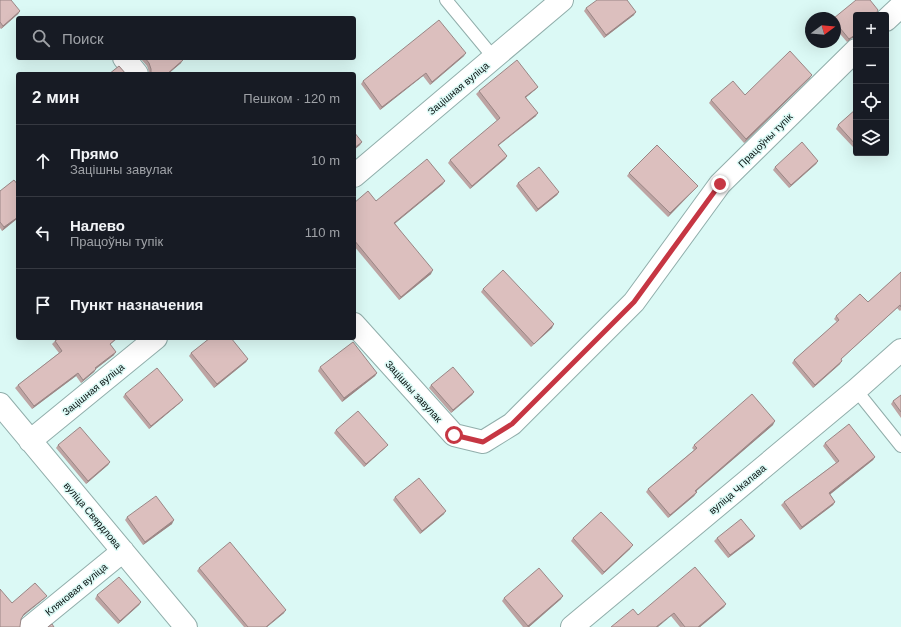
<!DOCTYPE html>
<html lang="ru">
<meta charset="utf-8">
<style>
:root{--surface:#171b24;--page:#20242c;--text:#f1f3f6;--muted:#9ea1a6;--line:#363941}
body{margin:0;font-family:Arial,sans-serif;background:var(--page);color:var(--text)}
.controls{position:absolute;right:12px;top:12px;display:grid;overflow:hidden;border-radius:4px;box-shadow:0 4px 16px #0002}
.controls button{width:36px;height:36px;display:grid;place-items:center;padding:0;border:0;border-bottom:1px solid var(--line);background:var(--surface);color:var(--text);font:20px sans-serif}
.compass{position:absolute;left:805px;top:12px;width:36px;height:36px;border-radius:50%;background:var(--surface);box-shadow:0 4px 16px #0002;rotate:74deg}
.stop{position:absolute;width:12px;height:12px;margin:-9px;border:3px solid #c63643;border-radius:50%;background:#fff}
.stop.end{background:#c63643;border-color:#fff;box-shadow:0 1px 4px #0008}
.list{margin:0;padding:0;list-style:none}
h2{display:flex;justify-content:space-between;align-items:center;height:52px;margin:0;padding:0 16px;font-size:17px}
h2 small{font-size:13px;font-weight:400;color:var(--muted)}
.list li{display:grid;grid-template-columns:26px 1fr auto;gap:12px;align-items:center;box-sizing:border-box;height:72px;padding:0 16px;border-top:1px solid var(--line)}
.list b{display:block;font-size:15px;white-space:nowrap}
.list p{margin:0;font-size:13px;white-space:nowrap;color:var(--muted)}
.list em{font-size:13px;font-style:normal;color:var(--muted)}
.icon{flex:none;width:22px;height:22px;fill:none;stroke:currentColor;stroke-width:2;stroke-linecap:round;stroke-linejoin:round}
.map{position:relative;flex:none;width:901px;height:627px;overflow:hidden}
.search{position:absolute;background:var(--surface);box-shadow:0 4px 16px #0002;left:16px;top:16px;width:340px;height:44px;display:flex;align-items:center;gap:10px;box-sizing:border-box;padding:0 14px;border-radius:4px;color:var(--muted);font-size:15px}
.panel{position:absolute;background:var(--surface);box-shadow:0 4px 16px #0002;left:16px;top:72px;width:340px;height:268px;border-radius:4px}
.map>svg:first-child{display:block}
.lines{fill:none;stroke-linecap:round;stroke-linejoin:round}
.service-casing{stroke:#91aeab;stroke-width:14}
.minor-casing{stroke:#91aeab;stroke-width:24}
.service{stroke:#fff;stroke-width:12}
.minor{stroke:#fff;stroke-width:22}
.wall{fill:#bda4a3}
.shaded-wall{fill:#9a8685}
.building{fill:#dcbfbe;stroke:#9a8685}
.route{stroke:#c63643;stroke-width:5}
.labels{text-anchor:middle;stroke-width:3;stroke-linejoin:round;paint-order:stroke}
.street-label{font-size:10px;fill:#050e0d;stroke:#dbf9f5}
</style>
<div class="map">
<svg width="901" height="627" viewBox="0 0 901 627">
<rect width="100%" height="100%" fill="#dbf9f5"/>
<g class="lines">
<defs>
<path id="service" d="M446,0L494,58
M856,390L901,446"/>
<path id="minor" d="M886,20L901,6
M124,58L137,74
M354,176L562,0
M354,324L454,435L483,442L512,424L634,302L720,184L856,50
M0,404L186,627
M30,441L156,338
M30,627L123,551
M572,627L856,390L901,350"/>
</defs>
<use href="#service" class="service-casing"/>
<use href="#minor" class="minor-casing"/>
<use href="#service" class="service"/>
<use href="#minor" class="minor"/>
</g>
<path class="wall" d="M0,0L20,11L18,14L1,29L0,28Z
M586,8L634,15L604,38L584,11Z
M856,15V38H852L847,42L835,28V18Z
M464,56L430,85L423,76L380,110L361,84L363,81Z
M140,58H181V63L168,74H149V72L147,66Z
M810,78L744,143L709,103L711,100L745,95Z
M538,87L535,90L526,97L536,116L498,146L507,156L505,159L470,189L448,163L450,160L497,121L476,94L479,91Z
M838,125L856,144L853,147L836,129Z
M818,161L816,164L789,188L773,170L775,167Z
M629,173L695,189L668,217L627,176Z
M518,183L559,192L557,195L536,212L516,186Z
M443,184L395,223L431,274L399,300L354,246V203L376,201Z
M0,191L18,218L2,231L0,228Z
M901,272V310L900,311L897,308L841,359L840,364L813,388L792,363L794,360L837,322L834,319L836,316L868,302Z
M483,289L552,328L531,347L481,292Z
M74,339L110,344L114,355L96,369L94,372L81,383L76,376L32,409L15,388L18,385L59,353L52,344L55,341Z
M191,353L248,359L246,362L214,388L189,356Z
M320,367L377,373L375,376L342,402L318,371Z
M431,385L474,392L472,395L451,413L429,388Z
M125,394L180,403L149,429L123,397Z
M901,395V418L891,404L893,401Z
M773,425L696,491L697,492L694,496L668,518L646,492L648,489L694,450L692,448L694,445Z
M336,430L385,448L364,467L334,433Z
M825,443L875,457L873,460L830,494L835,502L833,505L800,530L781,505L784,502L836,463L823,446Z
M58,445L110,462L108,465L86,484L56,448Z
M395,497L444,514L420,534L393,500Z
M127,517L172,524L143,545L125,520Z
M573,538L630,549L602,575L571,541Z
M717,538L753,539L728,558L714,541Z
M199,568L284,613L267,627H244L197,571Z
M97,595L141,602L139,605L118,624L95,599Z
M504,598L561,599L529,627H523L502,601Z
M726,604L724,607L700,627H680L671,616L611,627L638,615Z"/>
<path class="shaded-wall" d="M20,11L18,14L1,29L3,26Z
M636,12L634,15L604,38L606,35Z
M855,35H856V38H852L847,42L849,39Z
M466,53L464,56L430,85L432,82Z
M183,60L181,63L168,74H167Z
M426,73L423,76L380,110L382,107Z
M812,75L810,78L744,143L746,139Z
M538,87L535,90L523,100L525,97Z
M538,113L536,116L495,148L498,145Z
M362,142L360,145L354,150V148Z
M507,156L505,159L470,189L472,186Z
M818,161L816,164L789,188L791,185Z
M445,181L443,184L392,226L394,223Z
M698,186L695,189L668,217L670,213Z
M559,192L557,195L536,212L538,209Z
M18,217V218L2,231L4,227Z
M433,270L431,274L399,300L401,297Z
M900,305L897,308L838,362L841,359Z
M554,324L552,328L531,347Z
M117,338H118L107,347L110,344Z
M116,352L114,355L93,371L95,368Z
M248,359L246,362L214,388L217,384Z
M842,361L840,364L813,388L815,385Z
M96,369L94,372L81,383L83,380Z
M78,373L76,376L32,409L34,406Z
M377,373L375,376L342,402L344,398Z
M474,392L472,395L451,413L453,410Z
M183,400L180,403L149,429L151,426Z
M775,421L773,425L693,494L695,491Z
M388,445L385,448L364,467L366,464Z
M875,457L873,460L827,497L829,493Z
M110,462L108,465L86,484L88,481Z
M697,492L694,496L668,518L670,515Z
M835,502L833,505L800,530L802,527Z
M446,511L444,514L420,534L422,531Z
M174,520L172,524L143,545L145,542Z
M755,536L753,539L728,558L730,555Z
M633,545L630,549L602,575L604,572Z
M47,596L44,599L22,617L24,614Z
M563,596L561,599L529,627H527Z
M141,602L139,605L118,624L120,621Z
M726,604L724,607L700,627H698Z
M286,610L284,613L267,627H266Z
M674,613L671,616L658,627H656Z"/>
<path class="building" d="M0,0H11L20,11L3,26L0,22Z
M597,0H627L636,12L606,35L586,8Z
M856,0H870L878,10L876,14V15H856V35H855L849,39L835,22V18H834Z
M439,20L466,53L432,82L426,73L382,107L363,81Z
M790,51L812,75L746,139L711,100L733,81L745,95Z
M145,58H181L183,60L167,74H151V69L149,63Z
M517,60L538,87L525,97L538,113L498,145L507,156L472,186L450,160L500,118L479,91Z
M119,66L126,74H109Z
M856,109V143L855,144L838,125Z
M354,132L362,142L354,148Z
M802,142L818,161L791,185L775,167Z
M657,145L698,186L670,213L629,173Z
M427,159L445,181L394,223L433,270L401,297L354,240V203L368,191L376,201Z
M539,167L559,192L538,209L518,183Z
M14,180L18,185V217L4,227L0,222V191Z
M503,270L554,324L534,344L483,289Z
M901,272V307L900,305L841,359L842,361L815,385L794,360L839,320L836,316L860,294L868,302Z
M59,338H73L74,339L75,338H117L110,344L116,352L95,368L96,369L83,380L78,373L34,406L18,385L62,351L55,341Z
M210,338H231L248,359L217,384L191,353Z
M353,342L377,373L344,398L320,367Z
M453,367L474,392L453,410L431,385Z
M157,368L183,400L151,426L125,394Z
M752,394L775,421L695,491L697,492L670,515L648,489L697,448L694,445Z
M901,395V412L893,401Z
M358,411L388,445L366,464L336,430Z
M849,424L875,457L829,493L835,502L802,527L784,502L839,461L825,443Z
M80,427L110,462L88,481L58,445Z
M419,478L446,511L422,531L395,497Z
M156,496L174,520L145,542L127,517Z
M601,512L633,545L604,572L573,538Z
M741,519L755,536L730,555L717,538Z
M230,542L286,610L266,627H248L199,568Z
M695,567L726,604L698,627H685L674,613L656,627H611L633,609L638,615Z
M539,568L563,596L528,626L504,598Z
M119,577L141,602L120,621L97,595Z
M35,583L47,596L24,614L21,619L20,626V627H0V589L12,603Z
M52,624L54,627H48Z"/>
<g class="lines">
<path class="route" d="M454,435L483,442L512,424L634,302L720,184"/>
</g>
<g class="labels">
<g class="street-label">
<text transform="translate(458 88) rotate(-40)" y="4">Зацішная вуліца</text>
<text transform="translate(765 140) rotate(-45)" y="4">Працоўны тупік</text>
<text transform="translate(93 389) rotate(-39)" y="4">Зацішная вуліца</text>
<text transform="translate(414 391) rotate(48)" y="4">Зацішны завулак</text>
<text transform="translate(737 489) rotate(-40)" y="4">вуліца Чкалава</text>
<text transform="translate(93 515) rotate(50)" y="4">вуліца Свярдлова</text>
<text transform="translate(76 589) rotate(-39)" y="4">Кляновая вуліца</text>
</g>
</g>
</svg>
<div class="controls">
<button>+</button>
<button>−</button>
<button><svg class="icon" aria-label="locate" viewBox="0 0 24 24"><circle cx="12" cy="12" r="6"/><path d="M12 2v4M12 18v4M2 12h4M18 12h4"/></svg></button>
<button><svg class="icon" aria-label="layers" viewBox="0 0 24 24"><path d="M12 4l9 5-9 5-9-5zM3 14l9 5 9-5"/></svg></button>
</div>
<svg class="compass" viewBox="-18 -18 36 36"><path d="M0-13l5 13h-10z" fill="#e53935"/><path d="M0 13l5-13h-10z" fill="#9ea1a6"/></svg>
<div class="stop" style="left:454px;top:435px"></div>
<div class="stop end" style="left:720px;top:184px"></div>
<div class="search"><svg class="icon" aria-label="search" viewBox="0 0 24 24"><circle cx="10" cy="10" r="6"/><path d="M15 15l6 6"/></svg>Поиск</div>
<section class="panel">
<h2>2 мин<small>Пешком · 120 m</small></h2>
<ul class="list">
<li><svg class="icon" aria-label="ahead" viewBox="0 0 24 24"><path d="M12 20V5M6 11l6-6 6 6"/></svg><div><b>Прямо</b><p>Зацішны завулак</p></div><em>10 m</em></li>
<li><svg class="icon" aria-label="left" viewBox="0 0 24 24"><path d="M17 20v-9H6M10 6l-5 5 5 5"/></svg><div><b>Налево</b><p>Працоўны тупік</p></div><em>110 m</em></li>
<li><svg class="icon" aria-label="arrive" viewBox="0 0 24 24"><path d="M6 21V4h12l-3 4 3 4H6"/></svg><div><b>Пункт назначения</b></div></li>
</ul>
</section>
</div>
